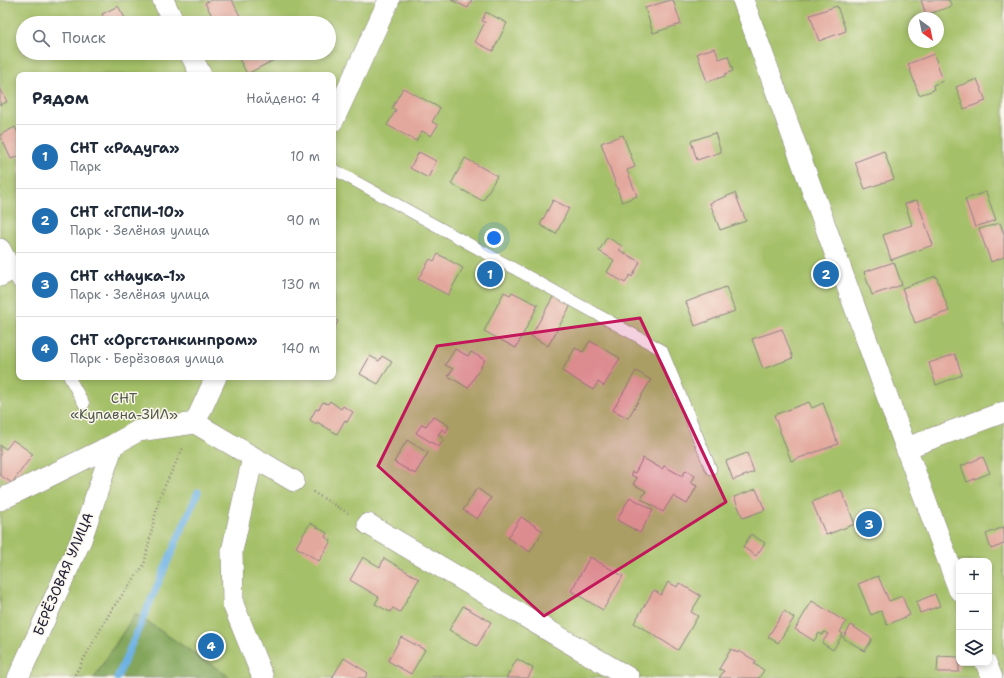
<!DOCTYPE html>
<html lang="ru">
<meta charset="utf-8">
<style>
:root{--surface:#fff;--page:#f2f2f3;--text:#1f2937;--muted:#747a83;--line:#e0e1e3;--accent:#1f6fb2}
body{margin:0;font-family:"Shantell Sans",sans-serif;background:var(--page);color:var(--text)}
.controls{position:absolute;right:12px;bottom:12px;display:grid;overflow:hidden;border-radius:8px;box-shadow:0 2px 6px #0003}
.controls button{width:36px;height:36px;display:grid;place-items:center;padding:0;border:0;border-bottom:1px solid var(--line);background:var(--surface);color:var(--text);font:20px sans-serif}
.compass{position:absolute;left:908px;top:12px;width:36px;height:36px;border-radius:50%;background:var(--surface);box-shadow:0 2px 6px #0003;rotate:147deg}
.you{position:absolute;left:494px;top:238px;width:14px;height:14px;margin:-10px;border:3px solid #fff;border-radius:50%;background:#1a73e8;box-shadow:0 0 0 6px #1a73e833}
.badge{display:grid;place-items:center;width:26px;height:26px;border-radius:50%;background:var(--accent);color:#fff;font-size:13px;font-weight:700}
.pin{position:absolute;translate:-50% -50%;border:2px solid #fff;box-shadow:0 1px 4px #0006}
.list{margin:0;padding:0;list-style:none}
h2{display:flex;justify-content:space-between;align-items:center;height:52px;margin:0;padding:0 16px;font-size:17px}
h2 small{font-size:13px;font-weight:400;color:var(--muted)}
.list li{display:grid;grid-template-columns:26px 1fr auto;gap:12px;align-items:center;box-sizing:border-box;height:64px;padding:0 16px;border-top:1px solid var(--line)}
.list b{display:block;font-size:15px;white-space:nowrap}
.list p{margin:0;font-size:13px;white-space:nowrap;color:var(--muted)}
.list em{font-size:13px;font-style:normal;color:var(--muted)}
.icon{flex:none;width:22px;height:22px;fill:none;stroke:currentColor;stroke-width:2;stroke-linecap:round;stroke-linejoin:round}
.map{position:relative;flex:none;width:1004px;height:678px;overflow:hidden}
.search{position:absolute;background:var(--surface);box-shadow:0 2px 6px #0003;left:16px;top:16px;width:320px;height:44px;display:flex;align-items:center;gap:10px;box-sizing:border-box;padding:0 14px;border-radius:22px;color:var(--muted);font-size:15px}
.panel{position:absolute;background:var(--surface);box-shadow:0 2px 6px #0003;left:16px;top:72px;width:320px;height:308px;border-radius:8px}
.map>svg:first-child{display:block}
.green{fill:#a4c067;stroke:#637151;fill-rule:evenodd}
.forest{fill:#83a65c;stroke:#52644c}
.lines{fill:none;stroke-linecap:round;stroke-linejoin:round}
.stream{stroke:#6eb2e4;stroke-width:7}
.building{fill:#e3a89d}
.lane-casing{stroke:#8b8180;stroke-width:12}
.street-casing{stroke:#8b8180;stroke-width:22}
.path{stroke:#8b8180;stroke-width:2.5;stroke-dasharray:1 3;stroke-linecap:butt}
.lane{stroke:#fff;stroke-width:11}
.street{stroke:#fff;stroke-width:21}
.marked{fill:#c2185b;fill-opacity:0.2;stroke:#c2185b;stroke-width:3;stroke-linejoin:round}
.labels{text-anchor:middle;stroke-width:3;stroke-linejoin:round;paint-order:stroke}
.park-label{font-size:14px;fill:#50594a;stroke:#fbf7ec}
.street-label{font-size:14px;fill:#22223b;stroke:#fbf7ec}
</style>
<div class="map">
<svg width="1004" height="678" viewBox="0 0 1004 678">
<rect width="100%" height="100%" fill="#fbf7ec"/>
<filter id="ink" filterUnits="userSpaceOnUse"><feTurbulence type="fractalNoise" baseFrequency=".025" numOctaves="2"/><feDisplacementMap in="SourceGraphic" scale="8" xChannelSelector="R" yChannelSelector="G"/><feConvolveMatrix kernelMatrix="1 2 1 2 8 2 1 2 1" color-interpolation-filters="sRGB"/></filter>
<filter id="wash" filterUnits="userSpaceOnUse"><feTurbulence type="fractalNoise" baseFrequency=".012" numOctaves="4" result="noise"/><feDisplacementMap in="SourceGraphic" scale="16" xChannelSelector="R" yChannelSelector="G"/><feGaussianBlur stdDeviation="0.9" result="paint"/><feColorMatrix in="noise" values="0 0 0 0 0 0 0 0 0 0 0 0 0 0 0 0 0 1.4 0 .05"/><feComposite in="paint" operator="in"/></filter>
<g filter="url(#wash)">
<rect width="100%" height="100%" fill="#f4e0c5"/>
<path class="green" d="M0,0H1004V678H231L135,614L94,678H0ZM914,18H938V42H914ZM23,23H329V53H23ZM19,75H333V377H19ZM959,561H989V663H959Z"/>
<path class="forest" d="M135,614L231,678H94Z"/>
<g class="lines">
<path class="stream" d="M117,678L198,492"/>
</g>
<g id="blocks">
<path class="building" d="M211,0H232L240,16L228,23H222L221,20L216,23L205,3Z
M451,0H472L468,8Z
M670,0H673L681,24L653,33L645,8Z
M921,0H949L952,6L926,15Z
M118,6L125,18L115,23H106L102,14Z
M837,6L846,31L819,41L810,15Z
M486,12L507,23L493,51L475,42L485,22L482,21Z
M715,48L719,59L728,56L733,71L725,74V76L707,82L697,53Z
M236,53H272L276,59L247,74Z
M934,54L943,81L933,85L934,90L919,95L908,64Z
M977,79L986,101L964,109L956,87Z
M0,87L7,102L0,105Z
M403,88L440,108L432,122L438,125L431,136L422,131L416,141L387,125L396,110L392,108Z
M15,127L19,135V156L11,159L0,135Z
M715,133L721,152L697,160L691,141Z
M623,135L635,167L627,170L637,196L622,202L601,143Z
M884,151L894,179L865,189L855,162Z
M419,152L436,161L428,178L410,168Z
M465,158L497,176L483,201L451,184Z
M986,192L996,220L975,227L965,199Z
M735,193L746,221L720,230L710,203Z
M553,200L569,208L556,234L540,225Z
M917,200L933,245L891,260L883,235L912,225L905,204Z
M1000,223L1004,234V257L991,262L979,229Z
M607,237L622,246L619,250L640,262L632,277L630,275L625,283L607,272L614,260L599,251Z
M438,254L463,268L448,295L418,279L430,259L434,261Z
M894,262L902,285L872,295L864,272Z
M936,276L949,311L915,323L902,288Z
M726,287L735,311L695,326L686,302Z
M504,292L510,295L512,292L538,305L516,348L484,331Z
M554,295L571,305L548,346L531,336Z
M333,318L338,321L333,332Z
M782,329L793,358L763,369L752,339Z
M590,341L620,358L604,386L598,382L593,390L562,371L575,348L583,352Z
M455,349L468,356L471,352L485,360L468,388L448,376L453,369L445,365Z
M955,354L962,375L936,385L929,363Z
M370,356L379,361L382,356L392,362L378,384L360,374Z
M636,371L651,380L628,418L613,410Z
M330,401L341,409L343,406L353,412L347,422L345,420L337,434L317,422L316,424L310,420L316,409L318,410L323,402L328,404Z
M809,402L812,408L823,403L838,444L791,461L774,415Z
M433,416L449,426L446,432L442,429L438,435L444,439L439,447L416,433L422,424L426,426Z
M13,440L33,454L12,483L0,475V445L6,449Z
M407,440L428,453L415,474L394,462Z
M747,453L754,472L733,480L726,461Z
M983,457L990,473L967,482L961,466Z
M643,458L662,469L664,466L682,476L686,470L695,476L691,483L697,486L687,504L673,496L663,512L641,499L646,491L633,484L637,478L631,475L632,472L635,473Z
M477,488L491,498L477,519L463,510Z
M756,489L765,510L743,518L734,497Z
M841,490L855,524L826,535L812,502Z
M630,497L653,510L640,533L617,520Z
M521,517L543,531L530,552L508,538Z
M310,523L327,533L325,537L331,541L319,561L296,547Z
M1004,527V544L991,549L986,534Z
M751,534L765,543L756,556L743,547Z
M363,557L380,567L384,558L419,579L400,612L393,608L390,612L375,604L379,597L350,580Z
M590,557L623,576L603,610L571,591Z
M878,576L889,601L902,596L910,615L887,625L881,611L871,615L858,584Z
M668,582L677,587L679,583L701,596L691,612L698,616L678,650L634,623L654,590L661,595Z
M935,594L940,606L920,613L916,602Z
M812,601L846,622L840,632L843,634L833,650L822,643L828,634L824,632L822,635L819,633L814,641L795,629Z
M463,606L491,622L477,646L449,630Z
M784,611L794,618L778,643L768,637Z
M851,625L872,639L865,651L843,638Z
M401,637L425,650L411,674L388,661Z
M731,649L738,653L739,651L756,661L754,664L764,670L759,678H719L724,671L719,669Z
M938,656L959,657V672H937Z
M344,658L368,673L365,678H332Z
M517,659L533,668L528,678H506Z"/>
</g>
</g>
<g filter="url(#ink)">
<use href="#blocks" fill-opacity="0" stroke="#8b8180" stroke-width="1"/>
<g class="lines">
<defs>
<path id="lane" d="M333,169L662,350L711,469
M11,270L19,284
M69,377L84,404"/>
<path id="street" d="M163,0L174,23
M743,0L906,448L1004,412
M190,53L201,75
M333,121L389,0
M0,249L11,270L0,276
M195,423L253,457L232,551L233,604L263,678
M906,448L959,590
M253,457L294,481
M0,500L113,445L138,431L195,423L216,377
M368,524L629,678
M986,663L992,678
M18,678L81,540L113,445"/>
</defs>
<use href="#lane" class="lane-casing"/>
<use href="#street" class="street-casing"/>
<path class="path" d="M313,492L348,513
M73,678L112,609L144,565L159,498L183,448"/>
<use href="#lane" class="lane"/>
<use href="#street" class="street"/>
</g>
</g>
<path class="marked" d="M640,318L726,502L544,616L378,466L437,346Z"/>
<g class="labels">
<g class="park-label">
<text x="124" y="403">СНТ<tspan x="124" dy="16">«Купавна-ЗИЛ»</tspan></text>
</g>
<g class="street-label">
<text transform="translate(63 574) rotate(-67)" y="5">БЕРЁЗОВАЯ УЛИЦА</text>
</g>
</g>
</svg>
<div class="controls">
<button>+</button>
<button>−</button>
<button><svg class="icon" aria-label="layers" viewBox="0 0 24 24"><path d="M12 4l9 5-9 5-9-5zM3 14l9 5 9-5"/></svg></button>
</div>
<svg class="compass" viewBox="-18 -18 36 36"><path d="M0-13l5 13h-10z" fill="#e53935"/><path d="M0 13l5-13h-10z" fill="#747a83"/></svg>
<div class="you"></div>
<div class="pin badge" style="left:490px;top:274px">1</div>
<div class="pin badge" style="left:826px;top:274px">2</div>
<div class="pin badge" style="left:869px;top:524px">3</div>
<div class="pin badge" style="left:211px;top:646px">4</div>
<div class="search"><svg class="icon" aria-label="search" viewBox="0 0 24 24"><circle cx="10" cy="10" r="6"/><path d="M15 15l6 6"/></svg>Поиск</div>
<section class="panel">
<h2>Рядом<small>Найдено: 4</small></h2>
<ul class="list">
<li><span class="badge">1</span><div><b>СНТ «Радуга»</b><p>Парк</p></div><em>10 m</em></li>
<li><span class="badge">2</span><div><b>СНТ «ГСПИ-10»</b><p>Парк · Зелёная улица</p></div><em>90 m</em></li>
<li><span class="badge">3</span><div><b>СНТ «Наука-1»</b><p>Парк · Зелёная улица</p></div><em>130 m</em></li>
<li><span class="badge">4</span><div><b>СНТ «Оргстанкинпром»</b><p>Парк · Берёзовая улица</p></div><em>140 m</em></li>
</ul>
</section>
</div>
